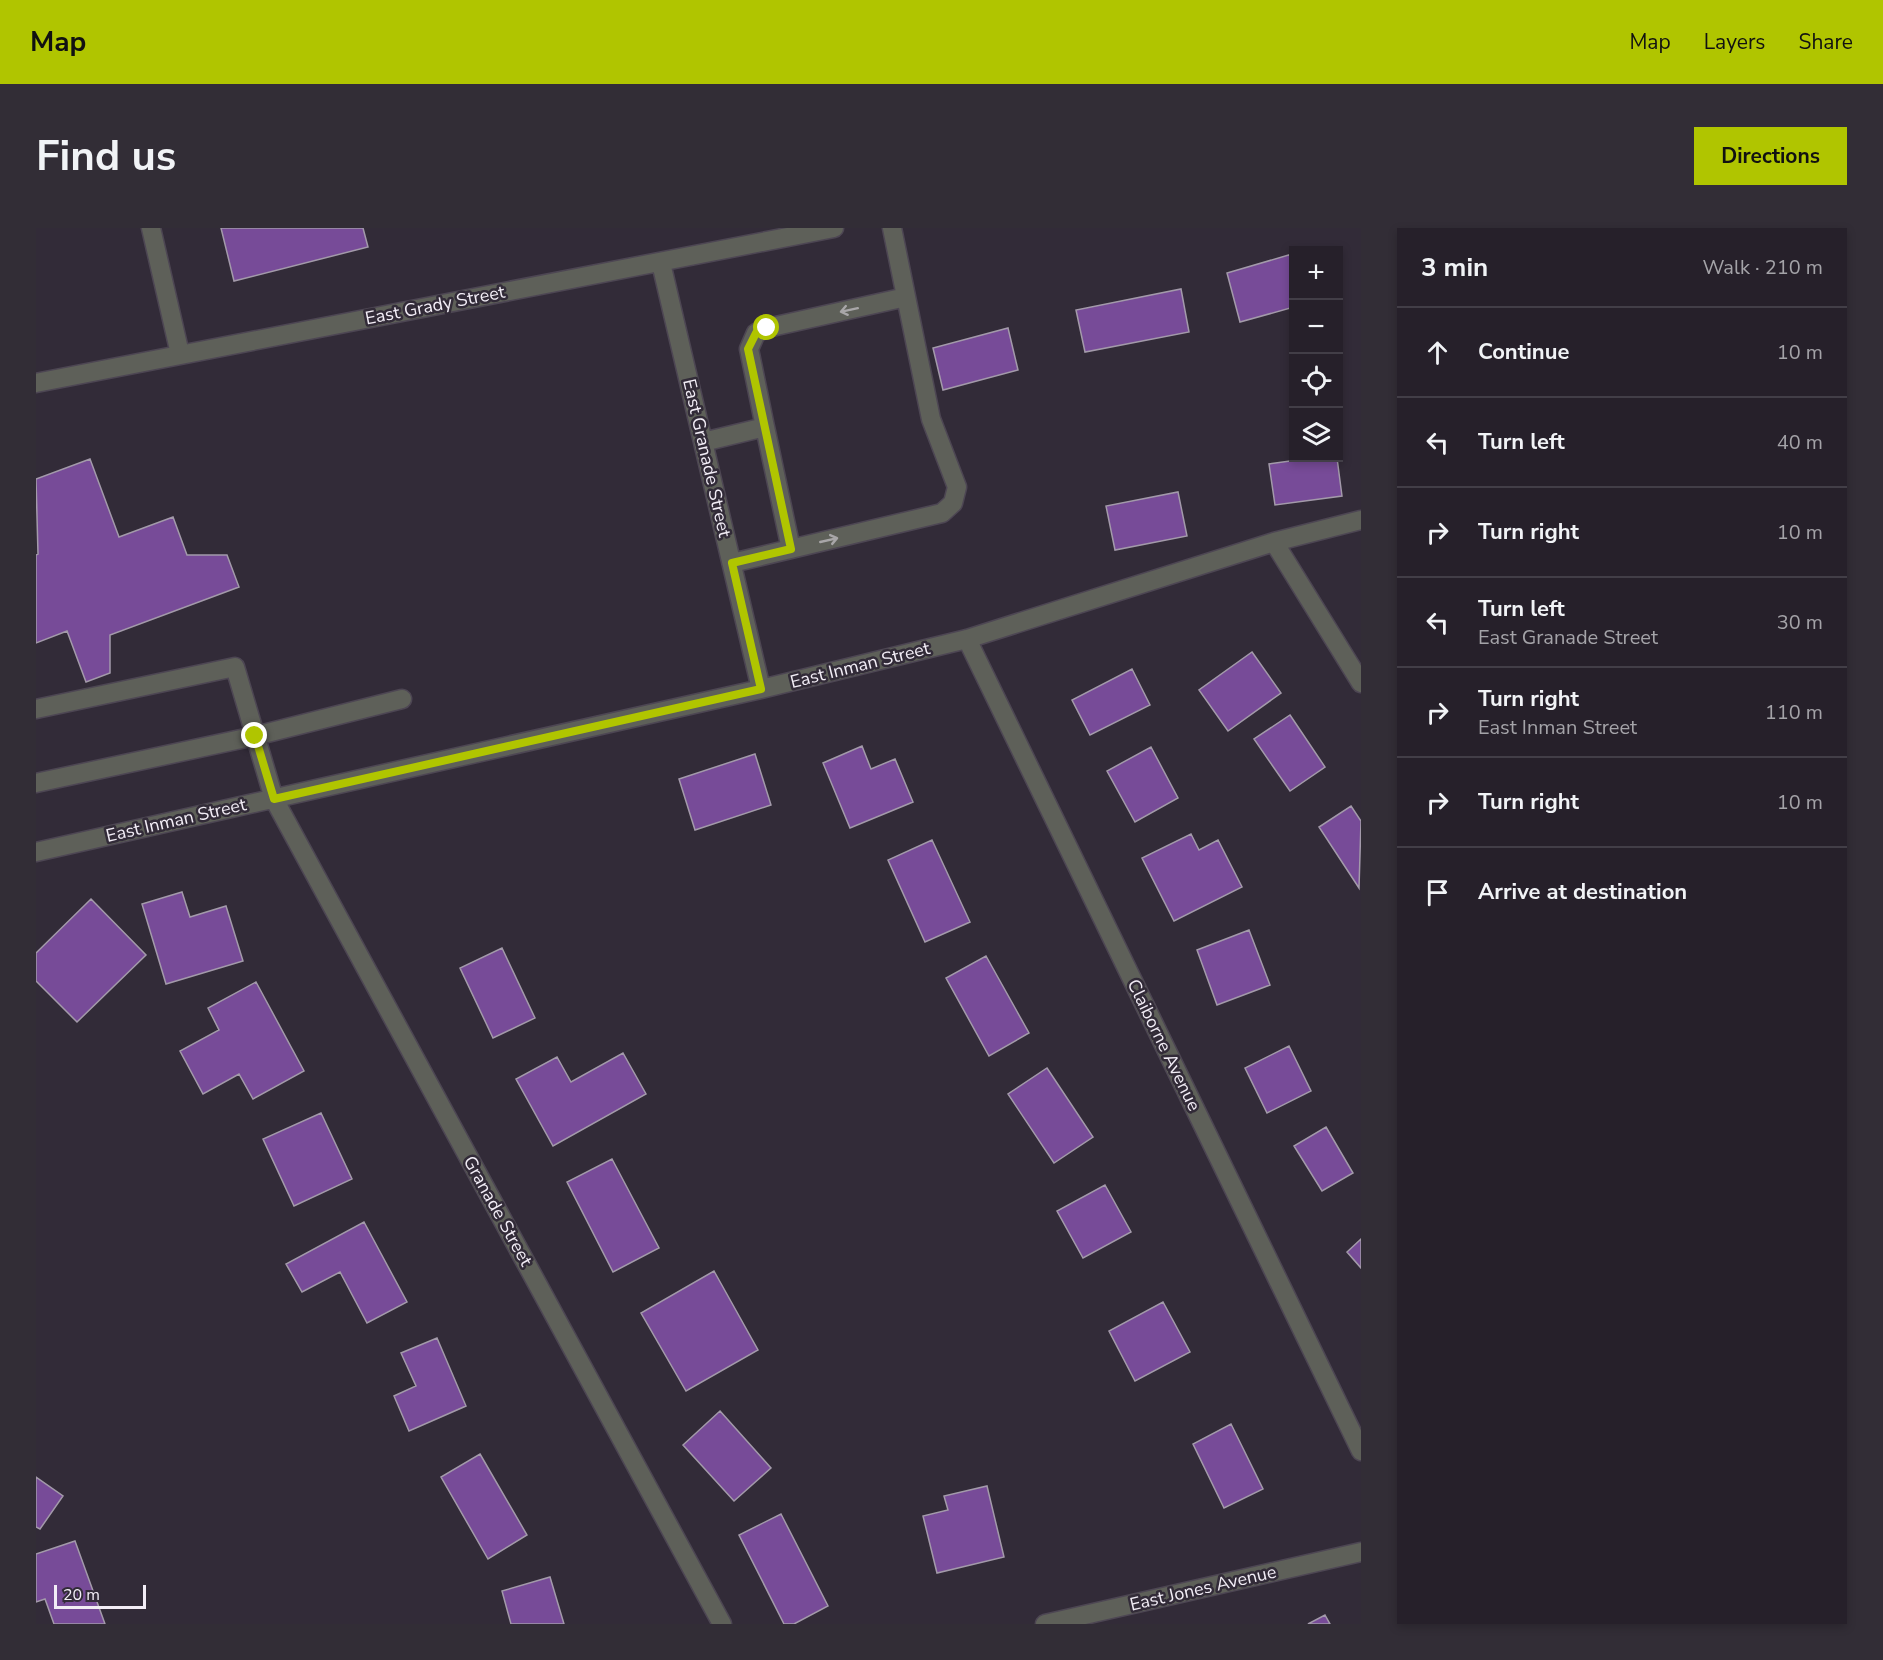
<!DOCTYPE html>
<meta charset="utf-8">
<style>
:root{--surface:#26202a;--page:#322d36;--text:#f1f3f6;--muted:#a4a3a8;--line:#423e47;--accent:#b0c500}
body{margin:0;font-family:"Nunito Sans",sans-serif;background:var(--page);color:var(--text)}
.controls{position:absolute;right:18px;top:18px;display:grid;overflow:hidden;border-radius:0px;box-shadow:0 3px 9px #0003}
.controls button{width:54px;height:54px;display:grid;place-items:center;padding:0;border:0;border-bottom:2px solid var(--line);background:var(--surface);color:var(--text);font:30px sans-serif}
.scale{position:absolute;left:18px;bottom:15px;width:92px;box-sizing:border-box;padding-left:6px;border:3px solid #f2edf6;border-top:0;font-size:16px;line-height:21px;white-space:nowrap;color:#f2edf6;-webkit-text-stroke:4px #322b38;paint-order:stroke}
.stop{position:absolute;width:18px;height:18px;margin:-14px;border:4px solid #b0c500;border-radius:50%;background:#fff}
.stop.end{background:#b0c500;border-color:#fff;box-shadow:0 2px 6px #0008}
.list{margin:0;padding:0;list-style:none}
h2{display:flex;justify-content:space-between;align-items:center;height:78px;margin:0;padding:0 24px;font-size:26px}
h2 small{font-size:20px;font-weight:400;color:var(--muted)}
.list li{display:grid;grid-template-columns:39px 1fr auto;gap:18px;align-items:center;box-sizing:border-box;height:90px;padding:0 24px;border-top:2px solid var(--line)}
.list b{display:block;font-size:22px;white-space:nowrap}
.list p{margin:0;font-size:20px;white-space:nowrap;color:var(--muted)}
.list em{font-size:20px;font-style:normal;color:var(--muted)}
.icon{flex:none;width:33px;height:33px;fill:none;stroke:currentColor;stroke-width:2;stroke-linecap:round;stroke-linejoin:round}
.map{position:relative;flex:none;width:1325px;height:1396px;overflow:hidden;border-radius:0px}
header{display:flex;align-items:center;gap:36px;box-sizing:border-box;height:84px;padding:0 30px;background:var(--accent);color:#111}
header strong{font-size:28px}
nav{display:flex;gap:33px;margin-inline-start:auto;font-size:21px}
.intro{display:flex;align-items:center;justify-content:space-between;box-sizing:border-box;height:144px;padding:0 36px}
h1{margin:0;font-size:42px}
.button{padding:15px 27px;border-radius:0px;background:var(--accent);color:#111;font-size:21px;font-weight:700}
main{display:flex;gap:36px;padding:0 36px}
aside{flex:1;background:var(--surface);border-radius:0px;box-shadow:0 3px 9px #0003}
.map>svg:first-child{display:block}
.building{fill:#774b98;stroke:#a39aaa;stroke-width:1.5}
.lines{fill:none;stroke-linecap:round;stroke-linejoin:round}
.minor-casing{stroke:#4d4653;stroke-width:21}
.minor{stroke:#5e6059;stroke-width:18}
.oneway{stroke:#a8a6a8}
.route{stroke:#b0c500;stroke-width:8}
.labels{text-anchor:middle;stroke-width:5;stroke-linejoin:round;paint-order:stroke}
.street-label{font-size:18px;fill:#f2edf6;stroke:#322b38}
</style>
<header>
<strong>Map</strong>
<nav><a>Map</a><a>Layers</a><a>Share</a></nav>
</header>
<div class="intro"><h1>Find us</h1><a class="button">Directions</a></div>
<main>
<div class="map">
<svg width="1325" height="1396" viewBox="0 0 1325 1396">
<rect width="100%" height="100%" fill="#322b38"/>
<path class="building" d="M185,0H327L332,19L198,53Z
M1256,26L1258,79L1204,94L1191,45Z
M1145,61L1153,104L1049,124L1040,82Z
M972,100L982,142L907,162L897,120Z
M1276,230H1301L1306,268L1239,277L1233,236Z
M54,231L83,309L137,289L151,327H191L203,359L74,407V445L50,454L31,403L0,415V327L2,326L0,251Z
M1142,264L1151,308L1079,322L1070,278Z
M1216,424L1245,465L1192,503L1163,462Z
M1096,441L1114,477L1054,507L1036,472Z
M1254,487L1289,539L1254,563L1218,511Z
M826,518L835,541L859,531L877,574L814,600L787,535Z
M1115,519L1142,570L1099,594L1071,543Z
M719,526L735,577L659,602L643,551Z
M1315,578L1325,593L1323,660L1283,599Z
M1155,606L1163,622L1182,612L1206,659L1138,693L1106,630Z
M896,612L934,694L889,714L852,632Z
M146,664L154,689L190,678L207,733L130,756L106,676Z
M55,671L110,727L41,794L0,753V725Z
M1213,702L1234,757L1181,777L1161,722Z
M466,720L499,790L457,810L424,740Z
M950,728L993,805L953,828L910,750Z
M220,754L268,843L217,871L203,846L167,866L144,823L183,802L172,780Z
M1253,818L1275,863L1231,885L1209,840Z
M587,825L610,866L517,918L480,851L521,829L535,854Z
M1011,840L1057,909L1018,935L972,866Z
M285,885L316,951L258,978L227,911Z
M1290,899L1317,945L1286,963L1258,918Z
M576,931L623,1020L577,1044L531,954Z
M1069,957L1095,1004L1047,1030L1021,983Z
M328,994L371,1074L331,1095L304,1044L266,1064L250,1036Z
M1325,1011V1040L1311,1024Z
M678,1043L722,1122L650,1163L605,1085Z
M1127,1074L1154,1124L1099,1153L1073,1103Z
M401,1110L430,1178L373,1203L358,1168L380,1158L365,1125Z
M684,1183L735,1240L698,1273L647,1217Z
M1195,1196L1227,1261L1188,1280L1157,1216Z
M444,1226L491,1307L452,1331L405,1249Z
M0,1249L27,1268L4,1301L0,1299Z
M951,1258L968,1329L901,1345L887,1288L912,1282L908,1268Z
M745,1286L792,1378L758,1396H748L703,1307Z
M39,1313L69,1396H18L9,1371L0,1374V1326Z
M514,1349L528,1396H475L466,1363Z
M1289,1387L1294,1396H1272Z"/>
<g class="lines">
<defs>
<path id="minor" d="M115,0L144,126
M625,35L725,461
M0,155L798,0
M729,199L713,121L720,105L731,100L870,69
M667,214L729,199L755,321
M1238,314L1325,455
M696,335L906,285L917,275L921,259L895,191L856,0
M931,411L1325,1223
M0,481L199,439L238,571L686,1396
M0,555L219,508L366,471
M0,624L725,461L931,411L1238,314L1325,292
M1009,1396L1325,1324"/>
</defs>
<use href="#minor" class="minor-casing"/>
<use href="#minor" class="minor"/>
</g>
<defs><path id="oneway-shaft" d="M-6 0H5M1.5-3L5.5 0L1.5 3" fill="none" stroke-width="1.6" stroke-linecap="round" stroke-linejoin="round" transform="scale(1.5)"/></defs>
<g class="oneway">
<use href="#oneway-shaft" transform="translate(813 82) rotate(168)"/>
<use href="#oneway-shaft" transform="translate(793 312) rotate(-13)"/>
</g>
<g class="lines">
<path class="route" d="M219,508L238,571L725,461L696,335L755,321L712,121L720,105L731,100"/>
</g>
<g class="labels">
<g class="street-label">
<text transform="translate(399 77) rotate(-11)" y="6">East Grady Street</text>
<text transform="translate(671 230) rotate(77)" y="6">East Granade Street</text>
<text transform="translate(824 437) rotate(-14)" y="6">East Inman Street</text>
<text transform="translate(140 592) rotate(-13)" y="6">East Inman Street</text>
<text transform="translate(1128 817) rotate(64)" y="6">Claiborne Avenue</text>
<text transform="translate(462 983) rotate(61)" y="6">Granade Street</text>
<text transform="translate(1167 1360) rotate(-13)" y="6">East Jones Avenue</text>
</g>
</g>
</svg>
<div class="controls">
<button>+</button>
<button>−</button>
<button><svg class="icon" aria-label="locate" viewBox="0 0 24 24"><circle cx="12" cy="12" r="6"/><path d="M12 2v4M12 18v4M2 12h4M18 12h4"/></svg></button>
<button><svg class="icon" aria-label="layers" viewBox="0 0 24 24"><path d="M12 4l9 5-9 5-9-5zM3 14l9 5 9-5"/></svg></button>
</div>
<div class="scale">20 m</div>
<div class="stop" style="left:731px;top:100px"></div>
<div class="stop end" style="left:219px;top:508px"></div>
</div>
<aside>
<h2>3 min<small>Walk · 210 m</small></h2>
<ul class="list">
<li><svg class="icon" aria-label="ahead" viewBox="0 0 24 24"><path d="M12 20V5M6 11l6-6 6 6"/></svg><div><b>Continue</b></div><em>10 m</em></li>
<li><svg class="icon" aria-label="left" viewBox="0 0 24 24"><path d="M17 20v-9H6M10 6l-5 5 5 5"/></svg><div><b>Turn left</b></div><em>40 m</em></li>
<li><svg class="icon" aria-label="right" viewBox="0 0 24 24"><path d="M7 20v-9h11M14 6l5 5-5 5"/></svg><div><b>Turn right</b></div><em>10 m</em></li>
<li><svg class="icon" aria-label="left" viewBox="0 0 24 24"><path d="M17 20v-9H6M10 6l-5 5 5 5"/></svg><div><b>Turn left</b><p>East Granade Street</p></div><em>30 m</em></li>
<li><svg class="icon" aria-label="right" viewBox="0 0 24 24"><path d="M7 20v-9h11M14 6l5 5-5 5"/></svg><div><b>Turn right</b><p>East Inman Street</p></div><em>110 m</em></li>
<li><svg class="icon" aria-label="right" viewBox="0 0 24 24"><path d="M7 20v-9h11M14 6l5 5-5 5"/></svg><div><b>Turn right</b></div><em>10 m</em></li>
<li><svg class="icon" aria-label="arrive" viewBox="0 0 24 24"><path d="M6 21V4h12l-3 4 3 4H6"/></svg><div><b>Arrive at destination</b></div></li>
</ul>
</aside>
</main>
